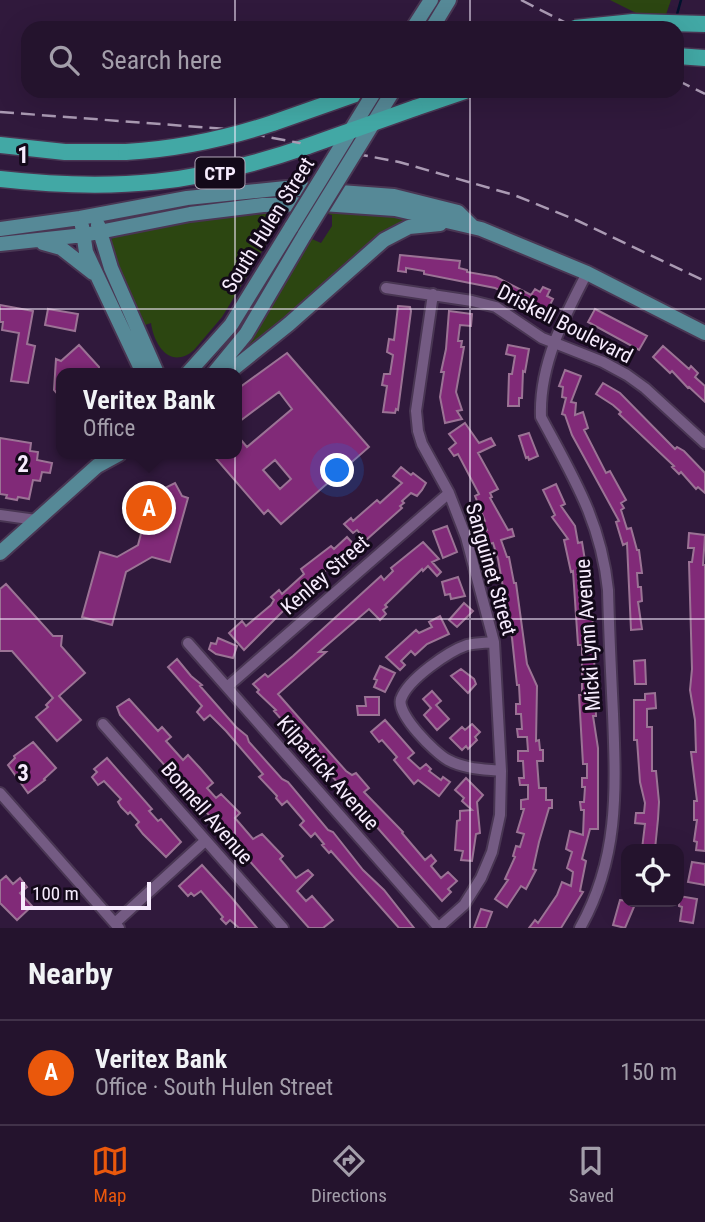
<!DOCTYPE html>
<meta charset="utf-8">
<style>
:root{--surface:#24132d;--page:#302039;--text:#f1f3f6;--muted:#a39eaa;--line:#413249;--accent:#ea580c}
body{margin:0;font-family:"Roboto Condensed",sans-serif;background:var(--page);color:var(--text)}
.controls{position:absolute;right:21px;bottom:21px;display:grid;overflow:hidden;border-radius:14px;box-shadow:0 7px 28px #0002}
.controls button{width:63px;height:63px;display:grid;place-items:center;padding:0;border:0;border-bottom:2px solid var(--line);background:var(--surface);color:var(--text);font:35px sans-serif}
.scale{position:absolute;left:21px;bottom:18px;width:130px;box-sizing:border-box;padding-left:7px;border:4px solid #f6ebfd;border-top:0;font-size:19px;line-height:24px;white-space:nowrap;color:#f6ebfd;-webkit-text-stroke:5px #130919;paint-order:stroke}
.you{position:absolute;left:338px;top:471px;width:24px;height:24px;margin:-18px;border:5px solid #fff;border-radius:50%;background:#1a73e8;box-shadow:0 0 0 10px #1a73e833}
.badge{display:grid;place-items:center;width:46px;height:46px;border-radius:50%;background:var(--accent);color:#fff;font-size:23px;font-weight:700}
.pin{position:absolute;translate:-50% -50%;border:4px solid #fff;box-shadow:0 2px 7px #0006}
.popup{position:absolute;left:56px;top:368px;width:186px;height:91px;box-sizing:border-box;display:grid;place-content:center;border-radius:14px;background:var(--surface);filter:drop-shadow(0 2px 5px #0005);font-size:23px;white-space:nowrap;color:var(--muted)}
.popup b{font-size:26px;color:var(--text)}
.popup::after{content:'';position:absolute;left:50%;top:100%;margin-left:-14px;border:14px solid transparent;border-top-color:var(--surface)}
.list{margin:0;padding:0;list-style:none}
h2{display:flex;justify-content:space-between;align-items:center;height:91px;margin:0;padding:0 28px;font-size:30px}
h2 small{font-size:23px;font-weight:400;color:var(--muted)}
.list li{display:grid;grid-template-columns:46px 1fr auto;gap:21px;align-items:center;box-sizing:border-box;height:105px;padding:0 28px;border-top:2px solid var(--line)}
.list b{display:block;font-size:26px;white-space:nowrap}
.list p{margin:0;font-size:23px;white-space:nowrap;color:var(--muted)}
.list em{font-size:23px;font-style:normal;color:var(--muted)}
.icon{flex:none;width:38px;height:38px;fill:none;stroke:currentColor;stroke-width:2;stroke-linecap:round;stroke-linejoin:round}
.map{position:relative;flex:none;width:705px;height:928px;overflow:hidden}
.search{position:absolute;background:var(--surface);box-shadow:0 7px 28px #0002;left:21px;right:21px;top:21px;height:77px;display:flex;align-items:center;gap:18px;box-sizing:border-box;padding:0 24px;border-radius:21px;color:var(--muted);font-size:26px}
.sheet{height:196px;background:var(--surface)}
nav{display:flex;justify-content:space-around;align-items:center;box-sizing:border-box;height:98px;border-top:2px solid var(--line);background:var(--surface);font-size:19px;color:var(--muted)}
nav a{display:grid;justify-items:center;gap:4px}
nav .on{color:var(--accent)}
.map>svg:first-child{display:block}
.green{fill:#2c4611}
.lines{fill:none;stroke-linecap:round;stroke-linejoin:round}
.stream{stroke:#00122c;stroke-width:2.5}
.building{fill:#812a78;stroke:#9b7395;stroke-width:2;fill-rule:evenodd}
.minor-casing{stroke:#493653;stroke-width:14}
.major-casing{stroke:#493653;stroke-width:18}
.highway-casing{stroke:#493653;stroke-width:19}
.minor{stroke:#745b83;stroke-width:10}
.major{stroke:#568997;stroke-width:14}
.highway{stroke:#42a8a5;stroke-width:16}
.rail{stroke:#aa9ab3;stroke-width:2.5;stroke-dasharray:14 7;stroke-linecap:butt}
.major-bridge-casing{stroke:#493653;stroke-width:18;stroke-linecap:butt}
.highway-bridge-casing{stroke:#493653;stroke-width:19;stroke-linecap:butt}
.major-bridge{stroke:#568997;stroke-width:14}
.highway-bridge{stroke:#42a8a5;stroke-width:16}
.grid{fill:none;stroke:#f6ebfd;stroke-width:2;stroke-opacity:0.55}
.labels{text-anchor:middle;stroke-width:6;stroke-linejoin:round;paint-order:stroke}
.shield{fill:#130919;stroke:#b2a7b9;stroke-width:2}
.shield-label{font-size:19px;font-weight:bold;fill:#f6ebfd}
.street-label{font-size:21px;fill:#f6ebfd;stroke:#130919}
.grid-label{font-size:23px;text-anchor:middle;font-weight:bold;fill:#f6ebfd;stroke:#130919;stroke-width:6;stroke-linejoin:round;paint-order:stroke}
</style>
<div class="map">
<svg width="705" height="928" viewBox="0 0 705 928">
<rect width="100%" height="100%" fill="#30193c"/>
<path class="green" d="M610,0H671L662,26Z
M330,210L385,213L415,219L390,228L379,236L237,362L235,358L267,313L312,239L321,243L332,226V215L328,214Z
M286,212L222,317L194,350C171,370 154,346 151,323L145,325C138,304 113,265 111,246C110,240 113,236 118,232L160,224Z"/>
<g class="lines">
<path class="stream" d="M676,18L681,0"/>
</g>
<path class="building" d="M400,255L460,261L459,268L467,270V272L496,277L531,295L535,289L540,292L543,287L550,290L547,296L553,299L544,316L526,305L527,303L495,288L424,274V271L406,268V272L398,271Z
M0,305L33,311L27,344L35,346L28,383L11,381L19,333L2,330L3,322H0Z
M398,306L410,307L411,311L398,410L396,409L395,413L383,412L387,386L382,385L384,374H390L393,355L387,352L389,339L394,340Z
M48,309L78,314L75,331L45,325Z
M595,309L647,336L639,350L588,322Z
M449,311L472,314L471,326L460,325L458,341H462L461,347H464L456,392L462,410L457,411L462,419L445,423L440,397L444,372H441L446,349Z
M79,345L99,367V373H61V398L54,390L56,359L61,361Z
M508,345L529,349L525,372L523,371L522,398H519V406H508L509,374H512L515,356L506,354Z
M663,346L689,369L691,366L698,373L695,377L705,386V402L689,387L688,388L672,371L670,373L653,357Z
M287,353L369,447L281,524L268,510L264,514L212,454H236V434L247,447L292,409L279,392L236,424V390ZM275,460L291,479L280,489L263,470Z
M565,370L581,376L571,402L576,403L575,415L583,412L588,428L584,430L606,473L610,471L626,500L621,503L624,508L621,510L627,529L631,528L637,550H639L642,573H637L638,587H641L642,601L638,602L642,629L631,630L627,543L623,545L616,522L619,521L572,435L565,415L562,414L566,398L562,397L563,387L559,386Z
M603,383L620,393L675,449L677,447L684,451L705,473V493L698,487L696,489L681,472L679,474L672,467L674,466L619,414L621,412L613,405L596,394Z
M465,423L479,443L491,438L495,445L478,453L498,489L490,493L492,497L490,498L508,530L512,529L514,536L501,540L507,557H509L514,583H516L527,664L537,686L536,741L539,740L540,750H543V761H537L539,788H546V800H552V808H549L539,842L533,869L536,870L526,889L521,886L507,907L495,899L508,880L505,879L515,857L513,856L516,846L520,847L524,834L517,832L524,809H521V800L528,799V785H520L519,778H524L523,761H518V751H528L527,737H518L517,729H522L521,714H516V704H520L519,685H517L512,638L498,559L493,543L489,544L485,531L487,530L483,522L485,521L475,496L479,494L458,454L454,456L449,449L456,443L449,434Z
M529,433L538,456L529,460L528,457L526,458L519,436Z
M0,438L31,443L30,451L38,452L37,460L52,463L50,473L42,472L40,481L33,480L29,499L18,497L17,500L6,498L7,495L0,494Z
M401,467L411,475L413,473L426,483L422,490L417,496L411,493L402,501L404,503L400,506L402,508L366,540L357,530L353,533L344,524L351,518L353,521L377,500L380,503L402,483L393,476Z
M175,483L182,496L188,498L170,562L152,557L126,572L112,625L82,617L100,552L117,557L138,545L148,507L154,504L158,489L161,490Z
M556,484L565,504L561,506L575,526L578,543L582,542L588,579L587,592L593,623L596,716H593L598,748V829H590L582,859L586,861L580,891L583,892L561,928H529L535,920L538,923L557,895L562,882L571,886L573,872L567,868L572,852L566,849L570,831L583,835L584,810H581L580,802H584L585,787H582V778H587V764H583L579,695H582V645H578L573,571L571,572L564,540L568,539L552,517L555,515L543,490Z
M447,526L457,552L443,558L433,531Z
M689,533L705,535L703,565H705V851L696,850L697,842L694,841L697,820H694V801H697L691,752H696L695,720L690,690L692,669L689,562H692L694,548H688Z
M347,537L357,548L351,553L349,551L318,577L314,582L316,584L307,593L286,608L244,650L229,633L242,621L246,626L271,605L274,600L271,597L279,590L282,594L304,574L301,569L331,546L334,549Z
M423,542L439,559L432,562L441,572L437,576L428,566L423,571L422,569L385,605L387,607L383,610L386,614L380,620L369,609L319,652H326L278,694L346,771L352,775L356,773L369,788L364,792L403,832L402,833L425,860L431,855L436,861L431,866L441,878L448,872L457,881L448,889L451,892L442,901L308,749L309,748L298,735L296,736L274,711L276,710L257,692L259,690L253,684L265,674L268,677L293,656L381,576L384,580L393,571L391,568Z
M458,577L465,596L451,599L450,594L445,595L442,582Z
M6,584L53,636H62L61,646L85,673L59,696L81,720L57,741L36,717L48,707L46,705L53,698L12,651H0V589Z
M464,603L473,611L457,627L449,620Z
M440,616L449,634L427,644L415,655L411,651L401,661L405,665L400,670L386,657L416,630L419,633L432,627L429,622Z
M218,638L237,646L233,658L216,654L209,649L211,643L216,644Z
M177,659L191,676L202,685L200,686L236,727L247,736L249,742L282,779L288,782L328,830L333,832L363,870L384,890L414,928H399L331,851L329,853L322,845L324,844L315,833L311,837L300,825L304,821L287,801L282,805L276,798L277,796L259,777L263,774L226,731L210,715L204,720L197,712L202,706L168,667Z
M645,660L646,684H635L634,661Z
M380,666L395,673L385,692L374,687L377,680L374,679Z
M461,669L474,679L476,684L468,693L451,676Z
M432,691L441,701L436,705L449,719L437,730L424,715L431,708L423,699Z
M655,693L656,708L647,709V727H652V771H656L659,802L658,819L655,849H642L645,824L635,823L636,813H644L645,803L640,782L637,740H634V700H645V694Z
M365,697H379V715H358L357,706H366Z
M129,699L158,731L162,727L171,737L166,741L183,760L188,755L200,768L213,783L207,788L216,798L221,794L240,813L235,818L253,839L262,834L283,856L280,859L296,878L308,870L313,875L297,891L306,901L312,896L333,920L323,928H309L120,715L117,707Z
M385,720L414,753L408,758L420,769L426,764L431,769L429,771L441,780L443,777L450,782L439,796L418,780L414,784L394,760L397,757L382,740L379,742L371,732Z
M472,724L480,732L475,737L477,740L468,749L466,746L462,750L450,738L462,727L465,730Z
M33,742L56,768L44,779L45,780L28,793L8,765L15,758L14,756Z
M107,758L152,809L149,811L158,821L161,819L181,842L166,857L143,834L136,825L139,822L130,812L128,814L121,807L118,802L121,799L104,781L98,785L92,777L97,772L94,769Z
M466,778L483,795L477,802L480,833L476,834L472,861L461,860L463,851L455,850L457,821L460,820V811L472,810L462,801L464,798L455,790Z
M692,862L705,864V885L688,882Z
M202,865L231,897L257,928H239L230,920L226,924L221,919L223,917L201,891L194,896L191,893L188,896L179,886Z
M6,876L13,884L20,878L27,887L20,893L32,906L17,920L0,903V881Z
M679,896L697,899L693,923L680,921L682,907L679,906Z
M620,900L636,902L625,928L613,925Z
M481,909L492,912L486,928H474Z"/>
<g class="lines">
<defs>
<path id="minor" d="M386,288L472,301L496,307L542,338L603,362L627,375L645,388L705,443
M433,294L416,411L418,431L422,444L449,493L466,537L494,642L501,771L500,815L492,852L481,878L464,905L438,928
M0,515L36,520
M494,642C486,643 476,643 467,645C449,651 408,679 401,699C396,714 435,753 448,760C465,769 483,769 501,771
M188,643L439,928
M227,687L449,493
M103,724L283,928
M0,793L119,928
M115,923L205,841
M580,928C619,859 616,791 613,714C611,673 609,631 608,590C601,521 573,477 541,417C539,365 564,317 587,273"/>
<path id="major" d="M413,28L431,0
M432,28L449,0
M98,225L111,268L157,373
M82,226L86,252L143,373
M0,229L80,218L187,198L286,188L394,196L458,212L472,226
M43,243L61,248L93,273
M0,244L84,235L190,214L263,205L322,204L395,209L481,229L587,273L705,333
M188,373L231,325L292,226
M214,373L246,334L305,234
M228,373L289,324L384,240L409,227L440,224
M0,553L97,466L119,454"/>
<path id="highway" d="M677,56L705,58
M415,108L465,91
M273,123L364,91
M0,145L65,152H126
M0,179C116,192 198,184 308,146"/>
</defs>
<use href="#minor" class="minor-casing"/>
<use href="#major" class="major-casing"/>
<use href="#highway" class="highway-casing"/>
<use href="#minor" class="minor"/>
<use href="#major" class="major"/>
<use href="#highway" class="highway"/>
<path class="rail" d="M521,0L576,28
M677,80L705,94
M0,112L226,129L399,162L514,195L576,220L705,281"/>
<defs>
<path id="major-bridge" d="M292,226L375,91
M305,234L393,91"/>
<path id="highway-bridge" d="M575,28L633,22L705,24
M308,146L415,108
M126,152C177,149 225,139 273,123"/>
</defs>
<use href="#major-bridge" class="major-bridge-casing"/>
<use href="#highway-bridge" class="highway-bridge-casing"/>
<use href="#major-bridge" class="major-bridge"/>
<use href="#highway-bridge" class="highway-bridge"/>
</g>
<path class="grid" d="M235,0V28M470,0V28M235,91V928M470,91V928M0,309H705M0,619H705"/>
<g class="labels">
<rect class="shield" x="195.5" y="157.5" width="49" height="31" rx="5"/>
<g class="shield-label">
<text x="220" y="180">CTP</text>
</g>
<g class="street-label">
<text transform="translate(268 225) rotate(-58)" y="7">South Hulen Street</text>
<text transform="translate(565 324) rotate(27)" y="7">Driskell Boulevard</text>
<text transform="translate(491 569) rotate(74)" y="7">Sanguinet Street</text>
<text transform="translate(325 575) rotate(-41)" y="7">Kenley Street</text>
<text transform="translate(588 635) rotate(-94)" y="7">Micki Lynn Avenue</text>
<text transform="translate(328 773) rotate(49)" y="7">Kilpatrick Avenue</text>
<text transform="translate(207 813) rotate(49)" y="7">Bonnell Avenue</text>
</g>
</g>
<g class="grid-label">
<text x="23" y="163">1</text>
<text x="23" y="472">2</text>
<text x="23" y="781">3</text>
</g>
</svg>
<div class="controls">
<button><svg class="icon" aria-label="locate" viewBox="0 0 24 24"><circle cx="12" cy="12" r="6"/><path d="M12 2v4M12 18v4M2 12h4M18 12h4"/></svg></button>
</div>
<div class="scale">100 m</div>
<div class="you"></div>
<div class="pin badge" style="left:149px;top:508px">A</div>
<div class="popup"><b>Veritex Bank</b>Office</div>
<div class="search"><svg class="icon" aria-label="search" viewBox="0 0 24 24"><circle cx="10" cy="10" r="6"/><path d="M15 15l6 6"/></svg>Search here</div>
</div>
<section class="sheet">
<h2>Nearby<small></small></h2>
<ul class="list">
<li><span class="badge">A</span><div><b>Veritex Bank</b><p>Office · South Hulen Street</p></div><em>150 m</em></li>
</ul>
</section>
<nav>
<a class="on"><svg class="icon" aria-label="map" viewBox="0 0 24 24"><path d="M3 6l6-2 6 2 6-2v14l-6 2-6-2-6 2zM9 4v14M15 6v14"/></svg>Map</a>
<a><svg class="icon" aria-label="directions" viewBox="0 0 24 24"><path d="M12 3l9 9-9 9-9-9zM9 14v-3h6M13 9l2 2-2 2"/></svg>Directions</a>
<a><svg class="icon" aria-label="saved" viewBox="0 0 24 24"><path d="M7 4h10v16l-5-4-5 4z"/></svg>Saved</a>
</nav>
